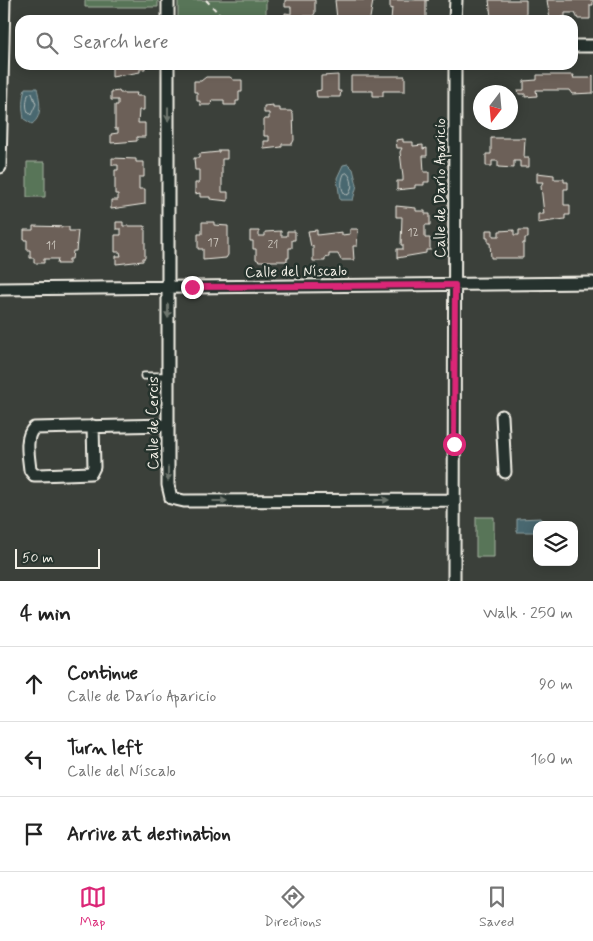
<!DOCTYPE html>
<meta charset="utf-8">
<style>
:root{--surface:#fff;--page:#f2f2f2;--text:#222;--muted:#767676;--line:#e0e0e0;--accent:#db2777}
body{margin:0;font-family:Mynerve,sans-serif;background:var(--page);color:var(--text)}
.controls{position:absolute;right:15px;bottom:15px;display:grid;overflow:hidden;border-radius:10px;box-shadow:0 2px 12px #0003}
.controls button{width:45px;height:45px;display:grid;place-items:center;padding:0;border:0;border-bottom:1px solid var(--line);background:var(--surface);color:var(--text);font:25px sans-serif}
.compass{position:absolute;left:473px;top:85px;width:45px;height:45px;border-radius:50%;background:var(--surface);box-shadow:0 2px 12px #0003;rotate:196deg}
.scale{position:absolute;left:15px;bottom:12px;width:85px;box-sizing:border-box;padding-left:5px;border:2px solid #f4f1e8;border-top:0;font-size:14px;line-height:18px;white-space:nowrap;color:#f4f1e8;-webkit-text-stroke:4px #26332d;paint-order:stroke}
.stop{position:absolute;width:15px;height:15px;margin:-11px;border:4px solid #db2777;border-radius:50%;background:#fff}
.stop.end{background:#db2777;border-color:#fff;box-shadow:0 1px 5px #0008}
.list{margin:0;padding:0;list-style:none}
h2{display:flex;justify-content:space-between;align-items:center;height:65px;margin:0;padding:0 20px;font-size:21px}
h2 small{font-size:16px;font-weight:400;color:var(--muted)}
.list li{display:grid;grid-template-columns:32px 1fr auto;gap:15px;align-items:center;box-sizing:border-box;height:75px;padding:0 20px;border-top:1px solid var(--line)}
.list b{display:block;font-size:19px;white-space:nowrap}
.list p{margin:0;font-size:16px;white-space:nowrap;color:var(--muted)}
.list em{font-size:16px;font-style:normal;color:var(--muted)}
.icon{flex:none;width:28px;height:28px;fill:none;stroke:currentColor;stroke-width:2;stroke-linecap:round;stroke-linejoin:round}
.map{position:relative;flex:none;width:593px;height:581px;overflow:hidden}
.search{position:absolute;background:var(--surface);box-shadow:0 2px 12px #0003;left:15px;right:15px;top:15px;height:55px;display:flex;align-items:center;gap:12px;box-sizing:border-box;padding:0 18px;border-radius:15px;color:var(--muted);font-size:19px}
.sheet{height:290px;background:var(--surface)}
nav{display:flex;justify-content:space-around;align-items:center;box-sizing:border-box;height:70px;border-top:1px solid var(--line);background:var(--surface);font-size:14px;color:var(--muted)}
nav a{display:grid;justify-items:center;gap:2px}
nav .on{color:var(--accent)}
.map>svg:first-child{display:block}
.green{fill:#597459;stroke:#a6b2a0}
.water{fill:#496870;stroke:#8d9fa0}
.lines{fill:none;stroke-linecap:round;stroke-linejoin:round}
.shore{stroke:#b0bab8;stroke-width:1}
.building{fill:#6c6058;stroke:#f4f1e8}
.lane-casing{stroke:#f4f1e8;stroke-width:9}
.street-casing{stroke:#f4f1e8;stroke-width:15}
.path{stroke:#f4f1e8;stroke-width:2;stroke-dasharray:5 4;stroke-linecap:butt}
.lane{stroke:#26332d;stroke-width:5.5}
.street{stroke:#26332d;stroke-width:11}
.oneway{fill:#6e766e}
.route{stroke:#db2777;stroke-width:6}
.labels{text-anchor:middle;stroke-width:5;stroke-linejoin:round;paint-order:stroke}
.number-label{font-size:12px;fill:#d2cdc4}
.street-label{font-size:15px;fill:#f4f1e8;stroke:#26332d}
</style>
<div class="map">
<svg width="593" height="581" viewBox="0 0 593 581">
<rect width="100%" height="100%" fill="#3b403a"/>
<filter id="ink" filterUnits="userSpaceOnUse"><feTurbulence type="fractalNoise" baseFrequency=".02" numOctaves="2"/><feDisplacementMap in="SourceGraphic" scale="10" xChannelSelector="R" yChannelSelector="G"/><feConvolveMatrix kernelMatrix="1 2 1 2 8 2 1 2 1" color-interpolation-filters="sRGB"/></filter>
<g filter="url(#ink)">
<path class="green" d="M85,0H158V7H85Z
M178,0H266V20H178Z
M27,162H45V197H27Z
M476,517H494V557H476Z"/>
<path class="water" d="M25,88H37C40,101 43,116 32,124L24,119C22,107 22,100 25,88Z
M348,164L353,169L357,185L353,200H340L337,178L343,165Z
M541,518L542,525H537V532H517V519Z"/>
<g class="lines">
<path class="shore" d="M32,93L36,104L31,115C25,111 26,102 28,95Z
M347,173C353,179 353,187 349,194L346,195C340,190 341,180 344,174Z"/>
</g>
<path class="building" d="M285,0H315V13L313,16H302V19L285,20V13L291,14V7H285Z
M335,0H375V1H373L370,18L368,20H339L337,19Z
M387,0H429H426V20H391L392,8L390,9V0Z
M489,0H526V17H522V19H494L491,17Z
M547,0H593V5H590V19H578L575,13H565V17H561V20H550Z
M118,65H145V69H140V72L112,77V67Z
M338,75V91H341L340,97H317L316,91L321,90V76Z
M537,75H574L573,78H590L593,75V93L572,94L569,90H536L537,96L525,97V94H519L518,90H524V81L537,80Z
M351,76H405V91H383V96H373V91H351Z
M206,77H230L234,80H242V92H239V101H236V105H224V100H212L211,105H200V101H197V92H194V81H201Z
M119,91L120,93H137L136,96H144V110H139L138,123H145V137H137V141L111,143V134L118,133V129H115V105H118V100H111V92Z
M273,105V108H280V111H291L293,114L294,140L292,144H282V147L264,149V141H269V136H264V119H269V113H264V106Z
M491,138H525L524,158H529V167H520V161H514V168L498,167V161H492V166H486V154H491Z
M403,139V142H413V146L423,145V149L427,148V156H423L424,172H429V182H424V185H415V188L397,190V181H403V177L400,152L402,148H397L396,140Z
M219,150H227V159H222V192H228V201L210,199V197H200V193L195,194V183H199V170H195L194,158H199V154L219,152Z
M112,158L136,159V162H144V177H139V189H145V204L111,209V200H118V194H115V170H118V165H112Z
M537,173L554,175V179H564V182H568V189H564V205H570V215H565V219L538,223V214H544L541,186L543,182H537Z
M396,206L416,208V211H425V214H430V225H425V238H430V250H426V253L397,258V249H403V245H401L402,217H396Z
M116,222H123V226H145V258H143V261L116,264V256H121L120,252H115V235H121V229H116Z
M202,222H214V225L228,226V255L226,258L203,260V249H198V234H202Z
M33,226L69,227V231H78L76,251H73L72,259H69V264H57L58,259H44V263H34V258H30V250H27V240H24V230H33Z
M350,229H358L357,246H353L354,260H341L338,254H329V257L325,258V261H313V246L311,247L308,231L317,230V235L342,232V235L350,234Z
M486,230H493V236H499V231L514,230V235H519V230H528V238H525V243H523V258H491L490,243H488V238H486Z
M250,231H259V236H265V232L281,231V236H287V231H295V240H292V248H289V258H287V261H259L256,259V249H253V241H250Z"/>
<g class="lines">
<defs>
<path id="lane" d="M144,376H168"/>
<path id="street" d="M168,20V0
M455,20L456,0
M573,46H593
M168,65V485L171,498L184,501L454,500
M0,167L4,0
M0,289L593,283
M502,416L505,472
M93,426L94,467L91,473L40,475H34L30,470C29,458 24,437 34,428L168,425
M454,581L455,65"/>
</defs>
<use href="#lane" class="lane-casing"/>
<use href="#street" class="street-casing"/>
<path class="path" d="M206,0L225,20"/>
<use href="#lane" class="lane"/>
<use href="#street" class="street"/>
</g>
<defs><path id="oneway-solid" d="M-6-.8H1V-3.2L6.5 0L1 3.2V.8H-6Z" transform="scale(1.25)"/></defs>
<g class="oneway">
<use href="#oneway-solid" transform="translate(168 114) rotate(90)"/>
<use href="#oneway-solid" transform="translate(168 311) rotate(90)"/>
<use href="#oneway-solid" transform="translate(168 474) rotate(90)"/>
<use href="#oneway-solid" transform="translate(382 500)"/>
<use href="#oneway-solid" transform="translate(220 501)"/>
</g>
</g>
<g class="lines" filter="url(#ink)">
<path class="route" d="M192,287L455,285L454,444"/>
</g>
<g class="labels">
<g class="number-label">
<text x="413" y="236">12</text>
<text x="213" y="246">17</text>
<text x="273" y="248">21</text>
<text x="51" y="249">11</text>
</g>
<g class="street-label">
<text transform="translate(440 188) rotate(-90)" y="5">Calle de Darío Aparicio</text>
<text transform="translate(296 271) rotate(-1)" y="5">Calle del Níscalo</text>
<text transform="translate(153 423) rotate(-90)" y="5">Calle de Cercis</text>
</g>
</g>
</svg>
<div class="controls">
<button><svg class="icon" aria-label="layers" viewBox="0 0 24 24"><path d="M12 4l9 5-9 5-9-5zM3 14l9 5 9-5"/></svg></button>
</div>
<svg class="compass" viewBox="-18 -18 36 36"><path d="M0-13l5 13h-10z" fill="#e53935"/><path d="M0 13l5-13h-10z" fill="#767676"/></svg>
<div class="scale">50 m</div>
<div class="stop" style="left:454px;top:444px"></div>
<div class="stop end" style="left:192px;top:287px"></div>
<div class="search"><svg class="icon" aria-label="search" viewBox="0 0 24 24"><circle cx="10" cy="10" r="6"/><path d="M15 15l6 6"/></svg>Search here</div>
</div>
<section class="sheet">
<h2>4 min<small>Walk · 250 m</small></h2>
<ul class="list">
<li><svg class="icon" aria-label="ahead" viewBox="0 0 24 24"><path d="M12 20V5M6 11l6-6 6 6"/></svg><div><b>Continue</b><p>Calle de Darío Aparicio</p></div><em>90 m</em></li>
<li><svg class="icon" aria-label="left" viewBox="0 0 24 24"><path d="M17 20v-9H6M10 6l-5 5 5 5"/></svg><div><b>Turn left</b><p>Calle del Níscalo</p></div><em>160 m</em></li>
<li><svg class="icon" aria-label="arrive" viewBox="0 0 24 24"><path d="M6 21V4h12l-3 4 3 4H6"/></svg><div><b>Arrive at destination</b></div></li>
</ul>
</section>
<nav>
<a class="on"><svg class="icon" aria-label="map" viewBox="0 0 24 24"><path d="M3 6l6-2 6 2 6-2v14l-6 2-6-2-6 2zM9 4v14M15 6v14"/></svg>Map</a>
<a><svg class="icon" aria-label="directions" viewBox="0 0 24 24"><path d="M12 3l9 9-9 9-9-9zM9 14v-3h6M13 9l2 2-2 2"/></svg>Directions</a>
<a><svg class="icon" aria-label="saved" viewBox="0 0 24 24"><path d="M7 4h10v16l-5-4-5 4z"/></svg>Saved</a>
</nav>
